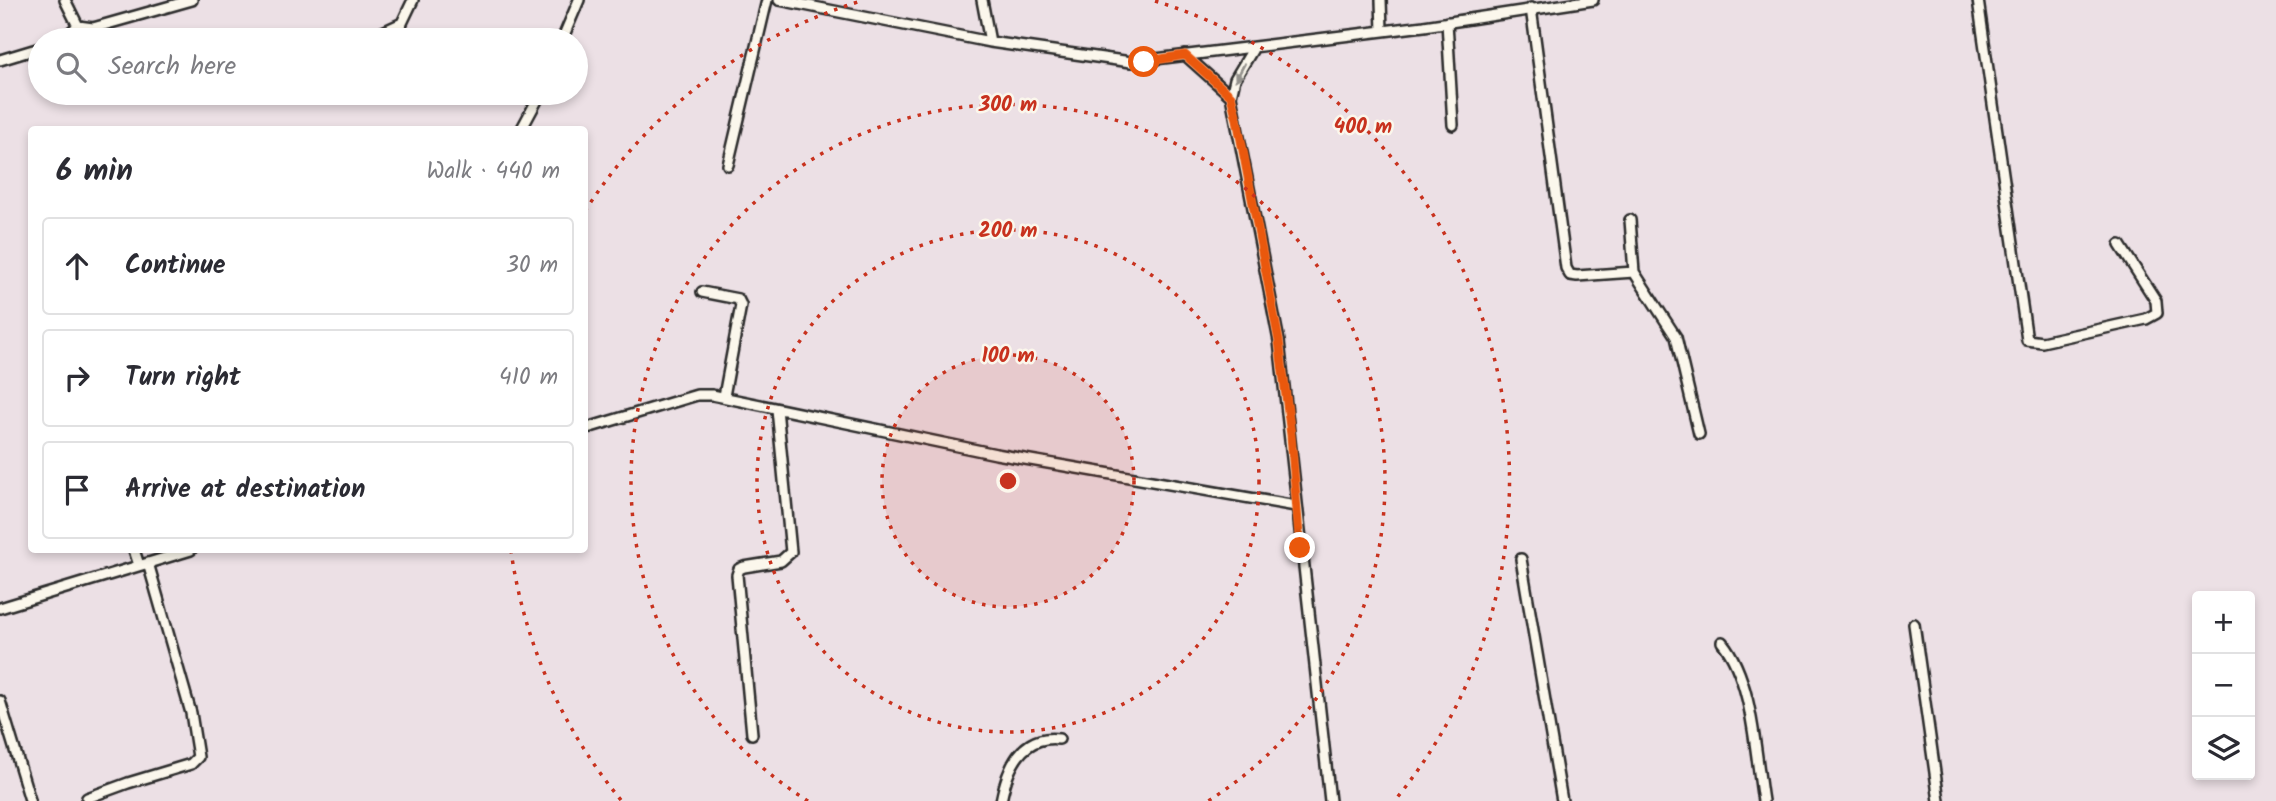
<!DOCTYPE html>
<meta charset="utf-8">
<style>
:root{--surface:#fff;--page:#f2f2f3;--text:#2b2b33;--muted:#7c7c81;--line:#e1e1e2}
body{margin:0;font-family:Kalam,sans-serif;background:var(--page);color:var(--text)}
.controls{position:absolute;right:21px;bottom:21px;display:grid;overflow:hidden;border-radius:7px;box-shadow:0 4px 10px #0003}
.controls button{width:63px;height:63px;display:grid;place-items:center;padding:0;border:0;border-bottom:2px solid var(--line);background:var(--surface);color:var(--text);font:35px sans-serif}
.stop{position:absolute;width:21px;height:21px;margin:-16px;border:5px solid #ea580c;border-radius:50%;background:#fff}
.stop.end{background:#ea580c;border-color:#fff;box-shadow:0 2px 7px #0008}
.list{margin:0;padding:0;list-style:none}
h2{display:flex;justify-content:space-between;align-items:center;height:91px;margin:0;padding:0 28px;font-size:30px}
h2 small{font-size:23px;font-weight:400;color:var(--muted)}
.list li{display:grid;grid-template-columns:46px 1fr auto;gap:21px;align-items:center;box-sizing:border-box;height:98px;margin:0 14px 14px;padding:0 14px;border:2px solid var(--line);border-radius:7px}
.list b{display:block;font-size:26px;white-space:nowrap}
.list em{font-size:23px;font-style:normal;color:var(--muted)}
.icon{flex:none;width:38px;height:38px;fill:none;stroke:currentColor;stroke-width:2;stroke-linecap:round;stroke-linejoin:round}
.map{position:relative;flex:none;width:2276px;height:801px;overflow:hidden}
.search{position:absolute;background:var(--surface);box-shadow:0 4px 10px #0003;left:28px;top:28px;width:560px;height:77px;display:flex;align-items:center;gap:18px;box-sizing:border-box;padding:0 24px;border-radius:38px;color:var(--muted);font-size:26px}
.panel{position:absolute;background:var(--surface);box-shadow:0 4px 10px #0003;left:28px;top:126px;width:560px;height:427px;border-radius:7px}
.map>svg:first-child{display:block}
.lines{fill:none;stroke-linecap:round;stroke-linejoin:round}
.minor-casing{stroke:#2b2b2b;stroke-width:14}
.minor{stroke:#fbf7ec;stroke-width:9}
.oneway{fill:#93918c}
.route{stroke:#ea580c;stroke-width:9}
.ring{fill:none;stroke:#c8321e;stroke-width:3.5;stroke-dasharray:3.5 7}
.centre{fill:#c8321e;stroke:#fbf7ec;stroke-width:3.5}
.ring-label{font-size:21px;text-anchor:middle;font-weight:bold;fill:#c8321e;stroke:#fbf7ec;stroke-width:5;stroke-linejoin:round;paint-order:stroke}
</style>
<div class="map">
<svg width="2276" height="801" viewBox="0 0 2276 801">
<rect width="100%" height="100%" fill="#ece0e5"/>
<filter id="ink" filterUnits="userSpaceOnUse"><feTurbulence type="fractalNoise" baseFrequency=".0143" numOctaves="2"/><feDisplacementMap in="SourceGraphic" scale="14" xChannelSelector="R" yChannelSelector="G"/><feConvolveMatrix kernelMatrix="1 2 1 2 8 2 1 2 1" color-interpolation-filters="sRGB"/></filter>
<g filter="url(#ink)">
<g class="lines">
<defs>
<path id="minor" d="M65,0L78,26L93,28L192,0
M779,0L990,42L1131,62L1424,26L1593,0
M982,0L990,42
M1381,0L1382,31
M1978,0L2027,340L2042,342L2146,319L2157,313L2156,301L2120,245
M1531,8L1566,268L1570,275L1577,276L1634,272
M1447,22L1453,125
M61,40L78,26
M365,40L402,23L413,0
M562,40L579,0
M1253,49L1235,79L1231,96L1279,341L1330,801
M1185,55L1231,96
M0,60L40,48
M521,130L541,93
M728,165L767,0
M1630,220L1634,272L1676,337L1699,434
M702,292L738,299L741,305L724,396
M584,429L697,395H712L996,454L1296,506
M134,550L139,565
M1521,559L1562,801
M0,608L191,550
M1914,624L1939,801
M1722,642C1753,680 1755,753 1763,801
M0,701L30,800
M752,734L737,575L739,569L744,567L781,561L791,552L777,409
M87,798L128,783L191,764L198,757L191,713L148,563
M1001,801C1007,769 1021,734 1059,739"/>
</defs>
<use href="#minor" class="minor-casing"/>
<use href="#minor" class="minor"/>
</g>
<defs><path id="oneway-solid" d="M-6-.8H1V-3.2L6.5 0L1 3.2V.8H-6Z" transform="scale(1.75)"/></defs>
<use class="oneway" href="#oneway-solid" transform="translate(1240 72) rotate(118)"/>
</g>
<g class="lines" filter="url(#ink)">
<path class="route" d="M1144,62L1185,55L1231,96L1237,119L1279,341L1291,435L1300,548"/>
</g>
<circle cx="1008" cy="481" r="126" fill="#c8321e" fill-opacity=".12"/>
<g class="ring">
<circle cx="1008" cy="481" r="126"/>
<circle cx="1008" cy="481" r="251"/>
<path d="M808 801A377 377 0 1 1 1208 801"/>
<path d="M621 800A502 502 0 0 1 511 551M585 211A502 502 0 0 1 861 1M1155 1A502 502 0 0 1 1395 800"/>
</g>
<circle cx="1008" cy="481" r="10" class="centre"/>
<g class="ring-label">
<text x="1008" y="111">300 m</text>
<text x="1363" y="133">400 m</text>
<text x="1008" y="237">200 m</text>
<text x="1008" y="362">100 m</text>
</g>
</svg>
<div class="controls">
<button>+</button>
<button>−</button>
<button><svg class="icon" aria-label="layers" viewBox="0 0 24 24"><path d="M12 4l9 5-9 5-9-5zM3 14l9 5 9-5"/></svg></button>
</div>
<div class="stop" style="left:1144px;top:62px"></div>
<div class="stop end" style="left:1300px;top:548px"></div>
<div class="search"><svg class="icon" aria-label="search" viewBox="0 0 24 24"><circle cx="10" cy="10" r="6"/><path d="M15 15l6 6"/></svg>Search here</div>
<section class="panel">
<h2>6 min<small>Walk · 440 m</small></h2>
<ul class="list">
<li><svg class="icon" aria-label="ahead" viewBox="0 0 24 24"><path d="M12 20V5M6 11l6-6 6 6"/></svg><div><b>Continue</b></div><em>30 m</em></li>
<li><svg class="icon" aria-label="right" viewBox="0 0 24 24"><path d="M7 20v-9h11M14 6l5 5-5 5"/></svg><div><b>Turn right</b></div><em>410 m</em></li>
<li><svg class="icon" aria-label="arrive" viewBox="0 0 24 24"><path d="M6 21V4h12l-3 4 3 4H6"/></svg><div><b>Arrive at destination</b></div></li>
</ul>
</section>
</div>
